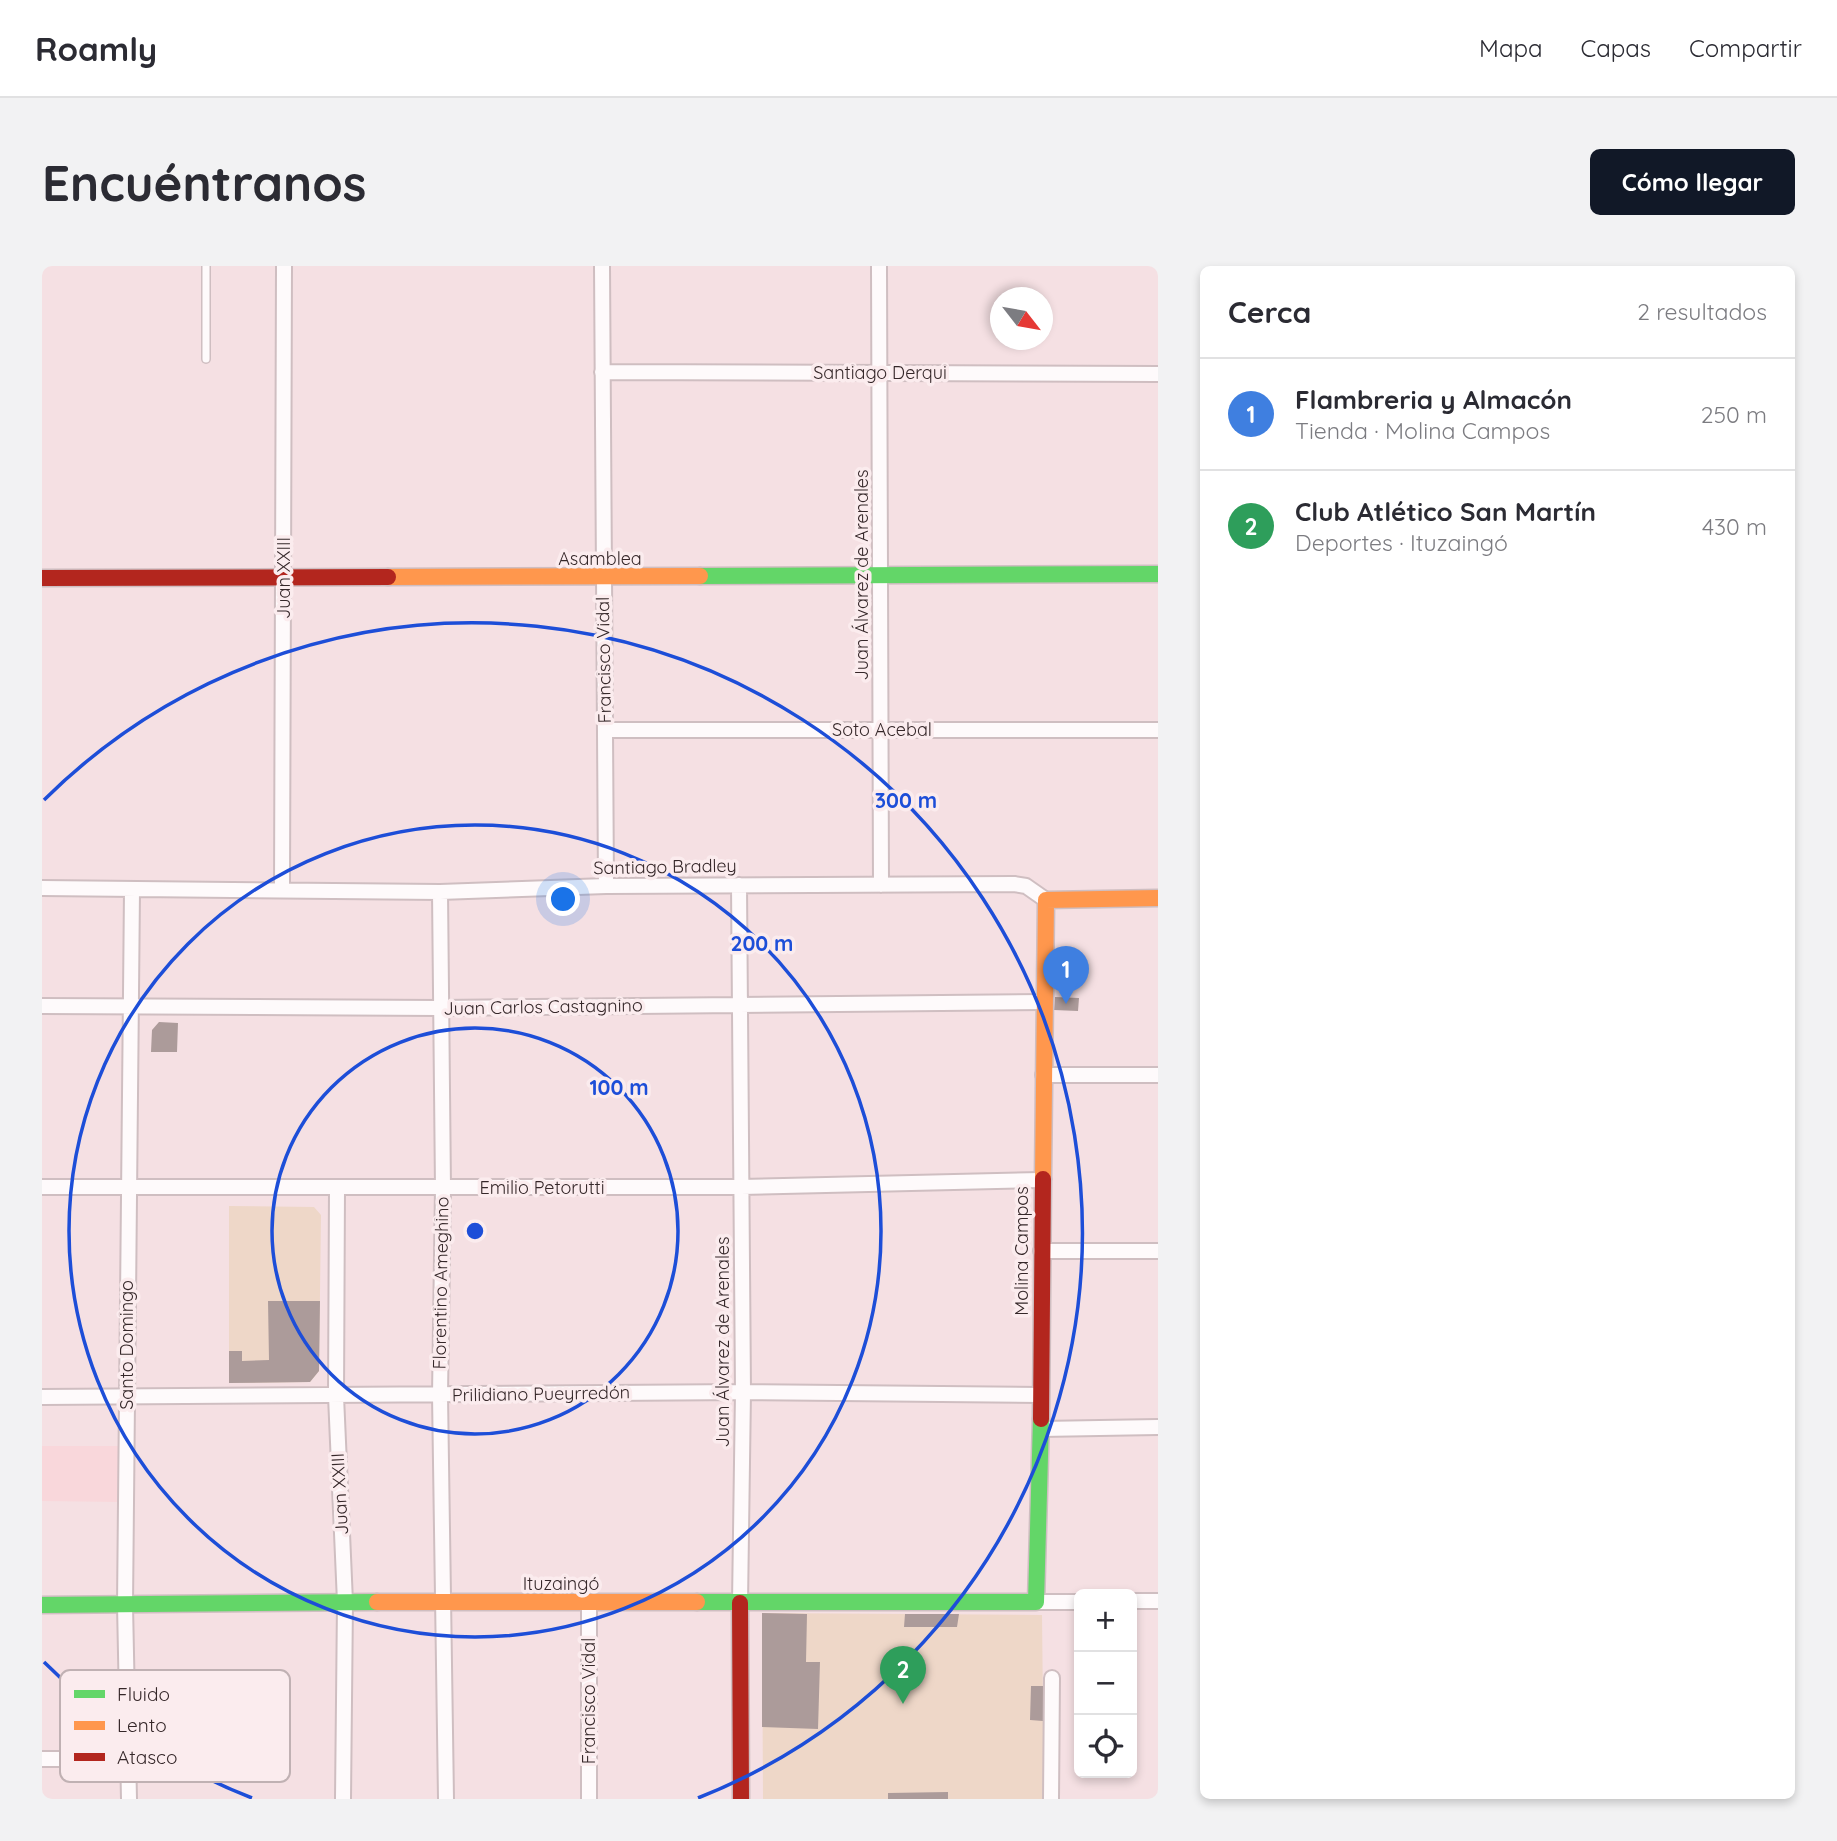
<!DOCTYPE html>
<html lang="es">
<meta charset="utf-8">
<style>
:root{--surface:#fff;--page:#f2f2f3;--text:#2b2b33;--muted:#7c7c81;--line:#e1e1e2;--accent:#111827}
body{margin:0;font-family:Quicksand,sans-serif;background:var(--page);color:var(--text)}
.controls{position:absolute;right:21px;bottom:21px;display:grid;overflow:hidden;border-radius:10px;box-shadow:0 4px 10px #0003}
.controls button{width:63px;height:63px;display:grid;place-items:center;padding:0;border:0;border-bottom:2px solid var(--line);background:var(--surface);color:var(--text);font:35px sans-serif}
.compass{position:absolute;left:948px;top:21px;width:63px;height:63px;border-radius:50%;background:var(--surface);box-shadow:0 4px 10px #0003;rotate:121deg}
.you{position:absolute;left:522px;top:634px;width:24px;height:24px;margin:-18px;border:5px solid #fff;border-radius:50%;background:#1a73e8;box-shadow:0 0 0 10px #1a73e833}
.badge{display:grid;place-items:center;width:46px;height:46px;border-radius:50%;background:var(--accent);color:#fff;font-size:23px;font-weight:700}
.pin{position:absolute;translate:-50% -58px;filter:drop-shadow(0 2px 4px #0008)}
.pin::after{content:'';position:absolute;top:37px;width:24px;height:21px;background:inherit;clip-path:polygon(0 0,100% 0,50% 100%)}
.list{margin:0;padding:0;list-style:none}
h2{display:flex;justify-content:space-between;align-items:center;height:91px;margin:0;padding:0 28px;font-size:30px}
h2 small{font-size:23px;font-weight:400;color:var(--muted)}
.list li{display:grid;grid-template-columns:46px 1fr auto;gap:21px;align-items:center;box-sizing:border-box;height:112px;padding:0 28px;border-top:2px solid var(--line)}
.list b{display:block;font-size:26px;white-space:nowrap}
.list p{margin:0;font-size:23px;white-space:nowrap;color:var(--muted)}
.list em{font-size:23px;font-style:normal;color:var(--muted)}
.icon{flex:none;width:38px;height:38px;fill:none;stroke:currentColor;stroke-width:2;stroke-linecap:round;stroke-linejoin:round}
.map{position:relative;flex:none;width:1116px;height:1533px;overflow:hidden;border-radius:10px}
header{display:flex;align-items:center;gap:42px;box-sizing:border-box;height:98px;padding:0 35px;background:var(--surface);border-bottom:2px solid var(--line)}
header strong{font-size:33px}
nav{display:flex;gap:38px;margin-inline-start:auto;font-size:24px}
.intro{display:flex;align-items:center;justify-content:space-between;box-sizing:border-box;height:168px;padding:0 42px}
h1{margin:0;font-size:49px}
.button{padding:18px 32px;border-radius:10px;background:var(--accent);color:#fff;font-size:24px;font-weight:700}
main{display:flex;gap:42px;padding:0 42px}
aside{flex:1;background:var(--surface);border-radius:10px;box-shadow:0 4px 10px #0003}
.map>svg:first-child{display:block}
.built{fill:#f9d7db}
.green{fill:#eed7c8}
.building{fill:#ac9b9a}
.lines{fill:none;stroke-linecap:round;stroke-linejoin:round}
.lane-casing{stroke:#cfbec1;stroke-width:10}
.street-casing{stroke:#cfbec1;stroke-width:18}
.fast-casing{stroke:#cfbec1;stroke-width:19}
.slow-casing{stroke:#cfbec1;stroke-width:19}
.jam-casing{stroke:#cfbec1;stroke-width:19}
.lane{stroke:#fefafb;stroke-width:7}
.street{stroke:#fefafb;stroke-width:14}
.fast{stroke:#63d668;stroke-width:16}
.slow{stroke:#ff974d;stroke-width:16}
.jam{stroke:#b3261e;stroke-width:16}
.ring{fill:none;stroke:#1d4ed8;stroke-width:3.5}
.labels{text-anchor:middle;stroke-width:7;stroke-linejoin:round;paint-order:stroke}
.street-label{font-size:18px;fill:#352729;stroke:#fbecee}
.key{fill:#fbecee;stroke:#c0b1b3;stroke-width:2}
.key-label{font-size:19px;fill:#352729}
.centre{fill:#1d4ed8;stroke:#fbecee;stroke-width:3.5}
.ring-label{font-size:21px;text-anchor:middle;font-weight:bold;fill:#1d4ed8;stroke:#fbecee;stroke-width:7;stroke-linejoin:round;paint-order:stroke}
</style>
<header>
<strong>Roamly</strong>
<nav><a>Mapa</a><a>Capas</a><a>Compartir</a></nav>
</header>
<div class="intro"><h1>Encuéntranos</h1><a class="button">Cómo llegar</a></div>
<main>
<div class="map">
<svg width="1116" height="1533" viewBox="0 0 1116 1533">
<rect width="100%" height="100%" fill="#f5e0e3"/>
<path class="built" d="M0,1180H78V1236L0,1235Z"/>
<path class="green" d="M187,940L272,941L279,949L277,1105L268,1116L187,1117Z
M720,1347L1000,1349L1002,1533H721Z"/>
<path class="building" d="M1013,731L1037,732L1036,745L1012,744Z
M117,756L136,757L135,786H109L110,764Z
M226,1035H278L277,1105L268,1116L187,1117V1085H200V1095L227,1094Z
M720,1347L765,1348L764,1396H778L776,1463L720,1461Z
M863,1348H917L915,1361H862Z
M989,1420H1001V1455L988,1454Z
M906,1526V1533H846V1527Z"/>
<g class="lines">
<defs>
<path id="lane" d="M164,0V93"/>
<path id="street" d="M560,0L564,620
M837,0L839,619
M560,106L1116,108
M563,464H1116
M697,619L701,1126L698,1337
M0,622L398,626L564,620L972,618L984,620L1004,634
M240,623L242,0
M398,626L401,922L398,1129L404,1533
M0,740L398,742L1002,736
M1001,809H1116
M0,921H699L999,914
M295,923L294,1130L303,1336L301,1533
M999,985H1116
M0,1131L701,1126L998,1129
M999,1163L1116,1161
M1090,1335H1116
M994,1336H1037
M0,1493H31
M87,1533L83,1339L90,625
M547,1533V1338
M1009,1533L1010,1412"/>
<path id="fast" d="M658,310L1116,308
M655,1336H994L999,1153
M0,1339L335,1336"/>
<path id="slow" d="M346,311L658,310
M1001,913L1004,634L1116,632
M335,1336H655"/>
<path id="jam" d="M0,312L346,311
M999,1153L1001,913
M698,1337L699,1533"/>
</defs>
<use href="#lane" class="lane-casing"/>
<use href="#street" class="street-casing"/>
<use href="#fast" class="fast-casing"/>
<use href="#slow" class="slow-casing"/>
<use href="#jam" class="jam-casing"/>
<use href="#lane" class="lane"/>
<use href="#street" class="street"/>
<use href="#fast" class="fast"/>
<use href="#slow" class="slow"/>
<use href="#jam" class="jam"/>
</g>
<g class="ring">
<circle cx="433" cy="965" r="203"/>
<circle cx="433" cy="965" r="406"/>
<path d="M210 1532A609 609 0 0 1 2 1396M2 534A609 609 0 1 1 656 1532"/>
</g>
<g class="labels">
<g class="street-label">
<text x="838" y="113">Santiago Derqui</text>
<text x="558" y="299">Asamblea</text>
<text transform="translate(820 309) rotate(-90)" y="6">Juan Álvarez de Arenales</text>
<text transform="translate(242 312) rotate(-90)" y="6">Juan XXIII</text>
<text transform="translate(562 394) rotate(-91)" y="6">Francisco Vidal</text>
<text x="840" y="470">Soto Acebal</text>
<text transform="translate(623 601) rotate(-1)" y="6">Santiago Bradley</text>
<text transform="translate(501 741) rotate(-1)" y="6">Juan Carlos Castagnino</text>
<text x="500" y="928">Emilio Petorutti</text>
<text transform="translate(980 985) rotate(-90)" y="6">Molina Campos</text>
<text transform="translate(399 1017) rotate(-89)" y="6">Florentino Ameghino</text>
<text transform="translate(681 1076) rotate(-90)" y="6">Juan Álvarez de Arenales</text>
<text transform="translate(85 1079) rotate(-90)" y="6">Santo Domingo</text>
<text transform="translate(499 1128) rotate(-1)" y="6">Prilidiano Pueyrredón</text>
<text transform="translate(298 1228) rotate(-93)" y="6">Juan XXIII</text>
<text x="519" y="1324">Ituzaingó</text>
<text transform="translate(547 1435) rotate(-90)" y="6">Francisco Vidal</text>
</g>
</g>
<rect x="18" y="1404" width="230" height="112" rx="10" class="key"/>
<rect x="32" y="1424" width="31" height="8" fill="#63d668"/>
<rect x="32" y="1455" width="31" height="9" fill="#ff974d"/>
<rect x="32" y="1487" width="31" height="8" fill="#b3261e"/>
<g class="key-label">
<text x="75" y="1435">Fluido</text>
<text x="75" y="1466">Lento</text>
<text x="75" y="1498">Atasco</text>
</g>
<circle cx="433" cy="965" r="10" class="centre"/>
<g class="ring-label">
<text x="864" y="542">300 m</text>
<text x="720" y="685">200 m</text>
<text x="577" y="829">100 m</text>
</g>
</svg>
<div class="controls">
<button>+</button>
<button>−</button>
<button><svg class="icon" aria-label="locate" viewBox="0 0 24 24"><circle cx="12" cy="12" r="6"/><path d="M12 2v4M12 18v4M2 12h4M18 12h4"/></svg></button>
</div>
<svg class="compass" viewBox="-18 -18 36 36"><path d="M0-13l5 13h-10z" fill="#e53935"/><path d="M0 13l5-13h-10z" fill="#7c7c81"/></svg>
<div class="you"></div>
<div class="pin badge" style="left:1024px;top:738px;background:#3f7fe0">1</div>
<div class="pin badge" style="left:861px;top:1438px;background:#2e9e5b">2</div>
</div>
<aside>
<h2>Cerca<small>2 resultados</small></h2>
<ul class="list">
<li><span class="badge" style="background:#3f7fe0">1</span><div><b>Flambreria y Almacón</b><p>Tienda · Molina Campos</p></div><em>250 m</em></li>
<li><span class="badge" style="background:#2e9e5b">2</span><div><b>Club Atlético San Martín</b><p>Deportes · Ituzaingó</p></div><em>430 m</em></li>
</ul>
</aside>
</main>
